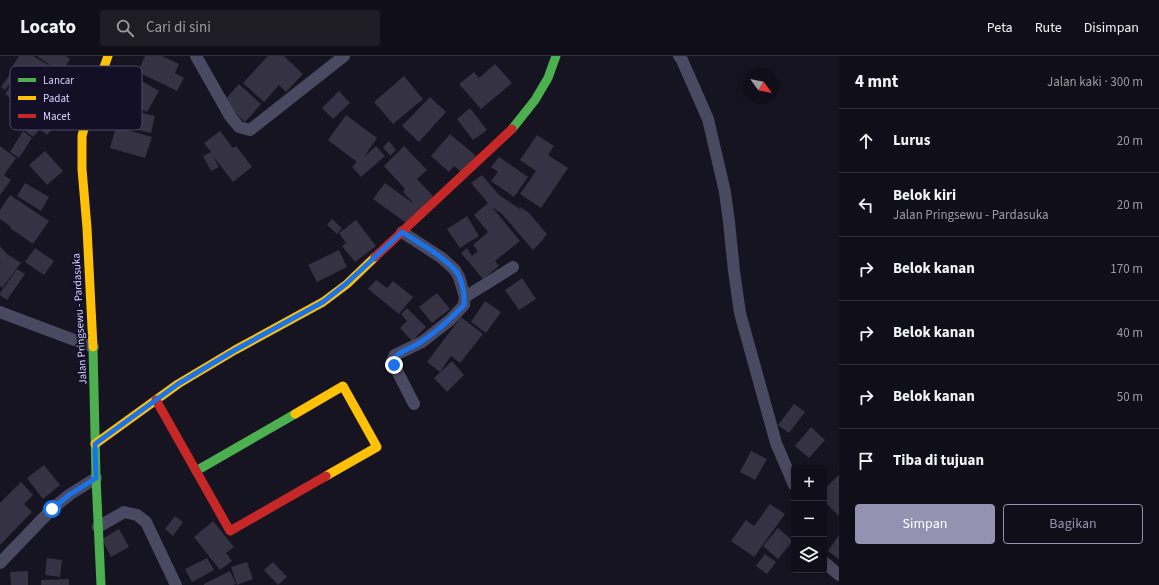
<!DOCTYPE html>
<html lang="id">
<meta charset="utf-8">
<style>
:root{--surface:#100f19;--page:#1e1d26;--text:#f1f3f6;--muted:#9c9ca2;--line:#302f38;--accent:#9591b1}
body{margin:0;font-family:"Source Sans 3",sans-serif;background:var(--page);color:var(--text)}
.controls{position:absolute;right:12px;bottom:12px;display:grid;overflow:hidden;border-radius:4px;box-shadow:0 2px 10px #0003}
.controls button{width:36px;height:36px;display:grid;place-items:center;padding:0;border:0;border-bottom:1px solid var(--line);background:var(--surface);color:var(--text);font:20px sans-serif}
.compass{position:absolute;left:743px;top:12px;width:36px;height:36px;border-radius:50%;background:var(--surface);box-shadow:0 2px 10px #0003;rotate:123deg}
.stop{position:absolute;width:12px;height:12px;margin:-9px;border:3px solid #1a73e8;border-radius:50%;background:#fff}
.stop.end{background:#1a73e8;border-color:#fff;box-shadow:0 1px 4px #0008}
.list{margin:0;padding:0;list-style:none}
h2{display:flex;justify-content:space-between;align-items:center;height:52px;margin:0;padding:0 16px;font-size:17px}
h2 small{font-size:13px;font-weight:400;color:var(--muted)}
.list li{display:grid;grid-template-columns:26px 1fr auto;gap:12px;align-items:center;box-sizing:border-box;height:64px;padding:0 16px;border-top:1px solid var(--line)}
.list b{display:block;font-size:15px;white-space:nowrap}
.list p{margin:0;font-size:13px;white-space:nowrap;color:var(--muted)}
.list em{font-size:13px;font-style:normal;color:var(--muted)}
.actions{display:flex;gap:8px;padding:12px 16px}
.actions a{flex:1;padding:9px 0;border:1px solid var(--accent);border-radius:4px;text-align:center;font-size:14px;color:var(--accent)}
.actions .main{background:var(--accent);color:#fff}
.icon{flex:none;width:22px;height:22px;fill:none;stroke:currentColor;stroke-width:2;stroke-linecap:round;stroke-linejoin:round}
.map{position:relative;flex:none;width:839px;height:529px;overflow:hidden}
header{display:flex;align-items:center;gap:24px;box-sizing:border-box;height:56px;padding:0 20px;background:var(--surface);border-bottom:1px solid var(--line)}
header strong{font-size:19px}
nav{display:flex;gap:22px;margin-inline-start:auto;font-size:14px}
.search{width:280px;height:36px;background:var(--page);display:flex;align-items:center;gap:10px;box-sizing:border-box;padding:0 14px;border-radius:4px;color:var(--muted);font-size:15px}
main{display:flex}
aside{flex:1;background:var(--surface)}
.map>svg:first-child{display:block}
.building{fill:#343243}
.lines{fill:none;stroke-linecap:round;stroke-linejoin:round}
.street{stroke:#4a4962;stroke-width:12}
.fast{stroke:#4caf50;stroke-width:9}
.slow{stroke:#ffc107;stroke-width:9}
.jam{stroke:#c62828;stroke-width:9}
.route{stroke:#1a73e8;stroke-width:5}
.labels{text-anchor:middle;stroke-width:4;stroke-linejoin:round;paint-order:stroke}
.street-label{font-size:11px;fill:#d9d4ff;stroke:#130f26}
.key{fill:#130f26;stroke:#4e4a67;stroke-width:1}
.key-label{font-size:11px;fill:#d9d4ff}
</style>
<header>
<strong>Locato</strong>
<div class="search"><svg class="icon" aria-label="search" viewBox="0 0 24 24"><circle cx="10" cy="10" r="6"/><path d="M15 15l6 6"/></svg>Cari di sini</div>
<nav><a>Peta</a><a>Rute</a><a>Disimpan</a></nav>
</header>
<main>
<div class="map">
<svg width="839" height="529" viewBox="0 0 839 529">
<rect width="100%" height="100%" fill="#161421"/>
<path class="building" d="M19,0H33L52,11L41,28L12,11Z
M37,0H66L70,3L61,17Z
M145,0H162L179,8L175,17L184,22L177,35L138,16Z
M268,0H284L303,18L286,36L279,29L264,46L243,27Z
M495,8L512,27L481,53L459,28L474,16L479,22Z
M126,16L159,35L147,56L114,37Z
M11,17L15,21L5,34L1,31Z
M404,20L423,43L393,68L374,46Z
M17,21L24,26L12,43L5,38Z
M239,28L261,48L245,66L223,46Z
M339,35L350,47L333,63L322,52Z
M430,41L446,56L419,86L402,70Z
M41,50L59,65L47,79L40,73L33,81L22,72Z
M116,51L155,60L151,77L112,68Z
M470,52L487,74L473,84L457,63Z
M346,59L377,82L364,101L376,90L385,100L361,121L352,111L357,106L328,84Z
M116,71L152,81L145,102L110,92Z
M23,75L32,82L19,102L10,96Z
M220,75L233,92L236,90L252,111L233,126L213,100L219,111L211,115L203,100L211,96L204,87Z
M450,78L476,100L462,117L454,110L449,116L431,100Z
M537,79L554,90L548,99L568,112L541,152L520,138L536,115L520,104Z
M389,85L396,94L390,100L383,91Z
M0,90L16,102L4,119L11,124L0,139Z
M404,90L427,114L417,123L433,140L409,169L373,143L385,127L414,148L403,136L405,133L384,110Z
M45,95L63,115L47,129L29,109Z
M499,101L528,121L514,141L491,125L498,116L491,111Z
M482,119L498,138L521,154L519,150L529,157L547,178L541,186L533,194L502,158L492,151L520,185L495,205L499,210L483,223L461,197L467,192L472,200L478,195L473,189L488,176L474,159L488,147L471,127Z
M25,127L49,141L41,155L17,140Z
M10,139L49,165L33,188L10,172L11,171L0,163V154Z
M467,160L479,180L460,192L447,173Z
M332,163L342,172L337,178L327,169Z
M356,164L376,190L355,206L342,190L346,187L339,177Z
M0,190L7,198L21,207L2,232L0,230V207L1,206L0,205Z
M35,192L54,205L44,219L25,206Z
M339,194L347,211L317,226L308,209Z
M17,213L25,218L7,244L0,239V237Z
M522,222L536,243L519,254L505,234Z
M376,224L387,232L393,225L413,241L399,258L368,233Z
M437,237L450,253L432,267L419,251Z
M485,245L501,256L486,277L471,266Z
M407,252L426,271L412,285L400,272L407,265L401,258Z
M461,261L483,278L460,307L451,300L440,316L427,306Z
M452,305L464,319L447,336L434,322Z
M794,348L805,356L789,377L778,369Z
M811,371L825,384L809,402L795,390Z
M751,395L767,403L755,424L740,416Z
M44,409L60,429L43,443L27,422Z
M839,419V460L827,448L824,451V433Z
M21,426L33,439L24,448L32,456L0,489V447Z
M770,448L785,458L754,501L731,485L746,464L754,470Z
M175,460L183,466L173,480L165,473Z
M213,465L234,491L226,497L232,505L220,514L194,481Z
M778,472L793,485L778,503L763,490Z
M119,473L129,491L111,501L102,483Z
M839,479V503L828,495Z
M765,498L776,506L767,518L756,510Z
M47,502L62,504L60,521L45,519Z
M207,502L214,514L192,526L185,513Z
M247,506L253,523L237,529L231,511Z
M273,506L287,521L278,529L264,514Z
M28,515V529H11L10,516Z
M230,515L236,528L233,529H204V528Z
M69,523V529H41V524Z"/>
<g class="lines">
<path class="street" d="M196,0L230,60L239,71L250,74L344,0
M679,0L682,4L708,63L725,136L729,166L734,215L740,257L776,387L794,429
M402,176L442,202L455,214L459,221L465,241
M0,256L93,291
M414,348L392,305L395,299L422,286L450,264L464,249L465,241L513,211
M98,471L124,456L137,459L146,466L176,529
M824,506L839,519
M0,507L52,453L69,439L96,422"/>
<path class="fast" d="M512,73L535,44L548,22L556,0
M93,291L96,422L101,529
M196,415L295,358"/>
<path class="slow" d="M93,291L87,172L82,113V80L90,50L108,0
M295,358L343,330L377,391L326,420
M95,388L178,328L235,294L323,246L347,228L375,201"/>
<path class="jam" d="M375,201L512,73
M156,344L230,475L326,420"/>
</g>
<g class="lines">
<path class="route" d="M52,453L69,439L96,422L95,388L178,328L235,294L323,246L346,228L402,176C419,187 440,198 455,214C462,222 465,238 464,249C451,262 438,275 422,285C412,293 399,294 392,305L394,309"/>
</g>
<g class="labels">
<g class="street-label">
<text transform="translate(79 263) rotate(-93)" y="4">Jalan Pringsewu - Pardasuka</text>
</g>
</g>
<rect x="10" y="10" width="132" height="64" rx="6" class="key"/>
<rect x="18" y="22" width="18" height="4" fill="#4caf50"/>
<rect x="18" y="40" width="18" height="4" fill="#ffc107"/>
<rect x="18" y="58" width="18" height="4" fill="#c62828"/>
<g class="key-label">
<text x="43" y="28">Lancar</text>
<text x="43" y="46">Padat</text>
<text x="43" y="64">Macet</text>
</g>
</svg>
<div class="controls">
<button>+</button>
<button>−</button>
<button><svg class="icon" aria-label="layers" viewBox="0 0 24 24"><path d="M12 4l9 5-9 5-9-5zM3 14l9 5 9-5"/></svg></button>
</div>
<svg class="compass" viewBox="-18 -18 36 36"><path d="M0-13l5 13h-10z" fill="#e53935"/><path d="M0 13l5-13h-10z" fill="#9c9ca2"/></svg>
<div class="stop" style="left:52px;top:453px"></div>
<div class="stop end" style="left:394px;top:309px"></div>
</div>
<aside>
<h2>4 mnt<small>Jalan kaki · 300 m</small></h2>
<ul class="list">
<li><svg class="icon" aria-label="ahead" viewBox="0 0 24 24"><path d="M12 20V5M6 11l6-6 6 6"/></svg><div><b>Lurus</b></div><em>20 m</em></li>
<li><svg class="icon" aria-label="left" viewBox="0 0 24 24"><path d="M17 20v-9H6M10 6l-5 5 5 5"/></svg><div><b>Belok kiri</b><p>Jalan Pringsewu - Pardasuka</p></div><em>20 m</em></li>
<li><svg class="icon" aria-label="right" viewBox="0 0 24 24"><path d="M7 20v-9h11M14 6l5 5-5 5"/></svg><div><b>Belok kanan</b></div><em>170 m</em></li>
<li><svg class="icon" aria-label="right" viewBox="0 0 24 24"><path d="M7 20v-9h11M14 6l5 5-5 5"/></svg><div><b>Belok kanan</b></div><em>40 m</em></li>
<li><svg class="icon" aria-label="right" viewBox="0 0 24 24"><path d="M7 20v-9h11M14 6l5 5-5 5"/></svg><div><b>Belok kanan</b></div><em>50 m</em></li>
<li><svg class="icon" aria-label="arrive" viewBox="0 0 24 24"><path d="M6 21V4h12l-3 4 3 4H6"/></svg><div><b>Tiba di tujuan</b></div></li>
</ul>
<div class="actions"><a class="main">Simpan</a><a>Bagikan</a></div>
</aside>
</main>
